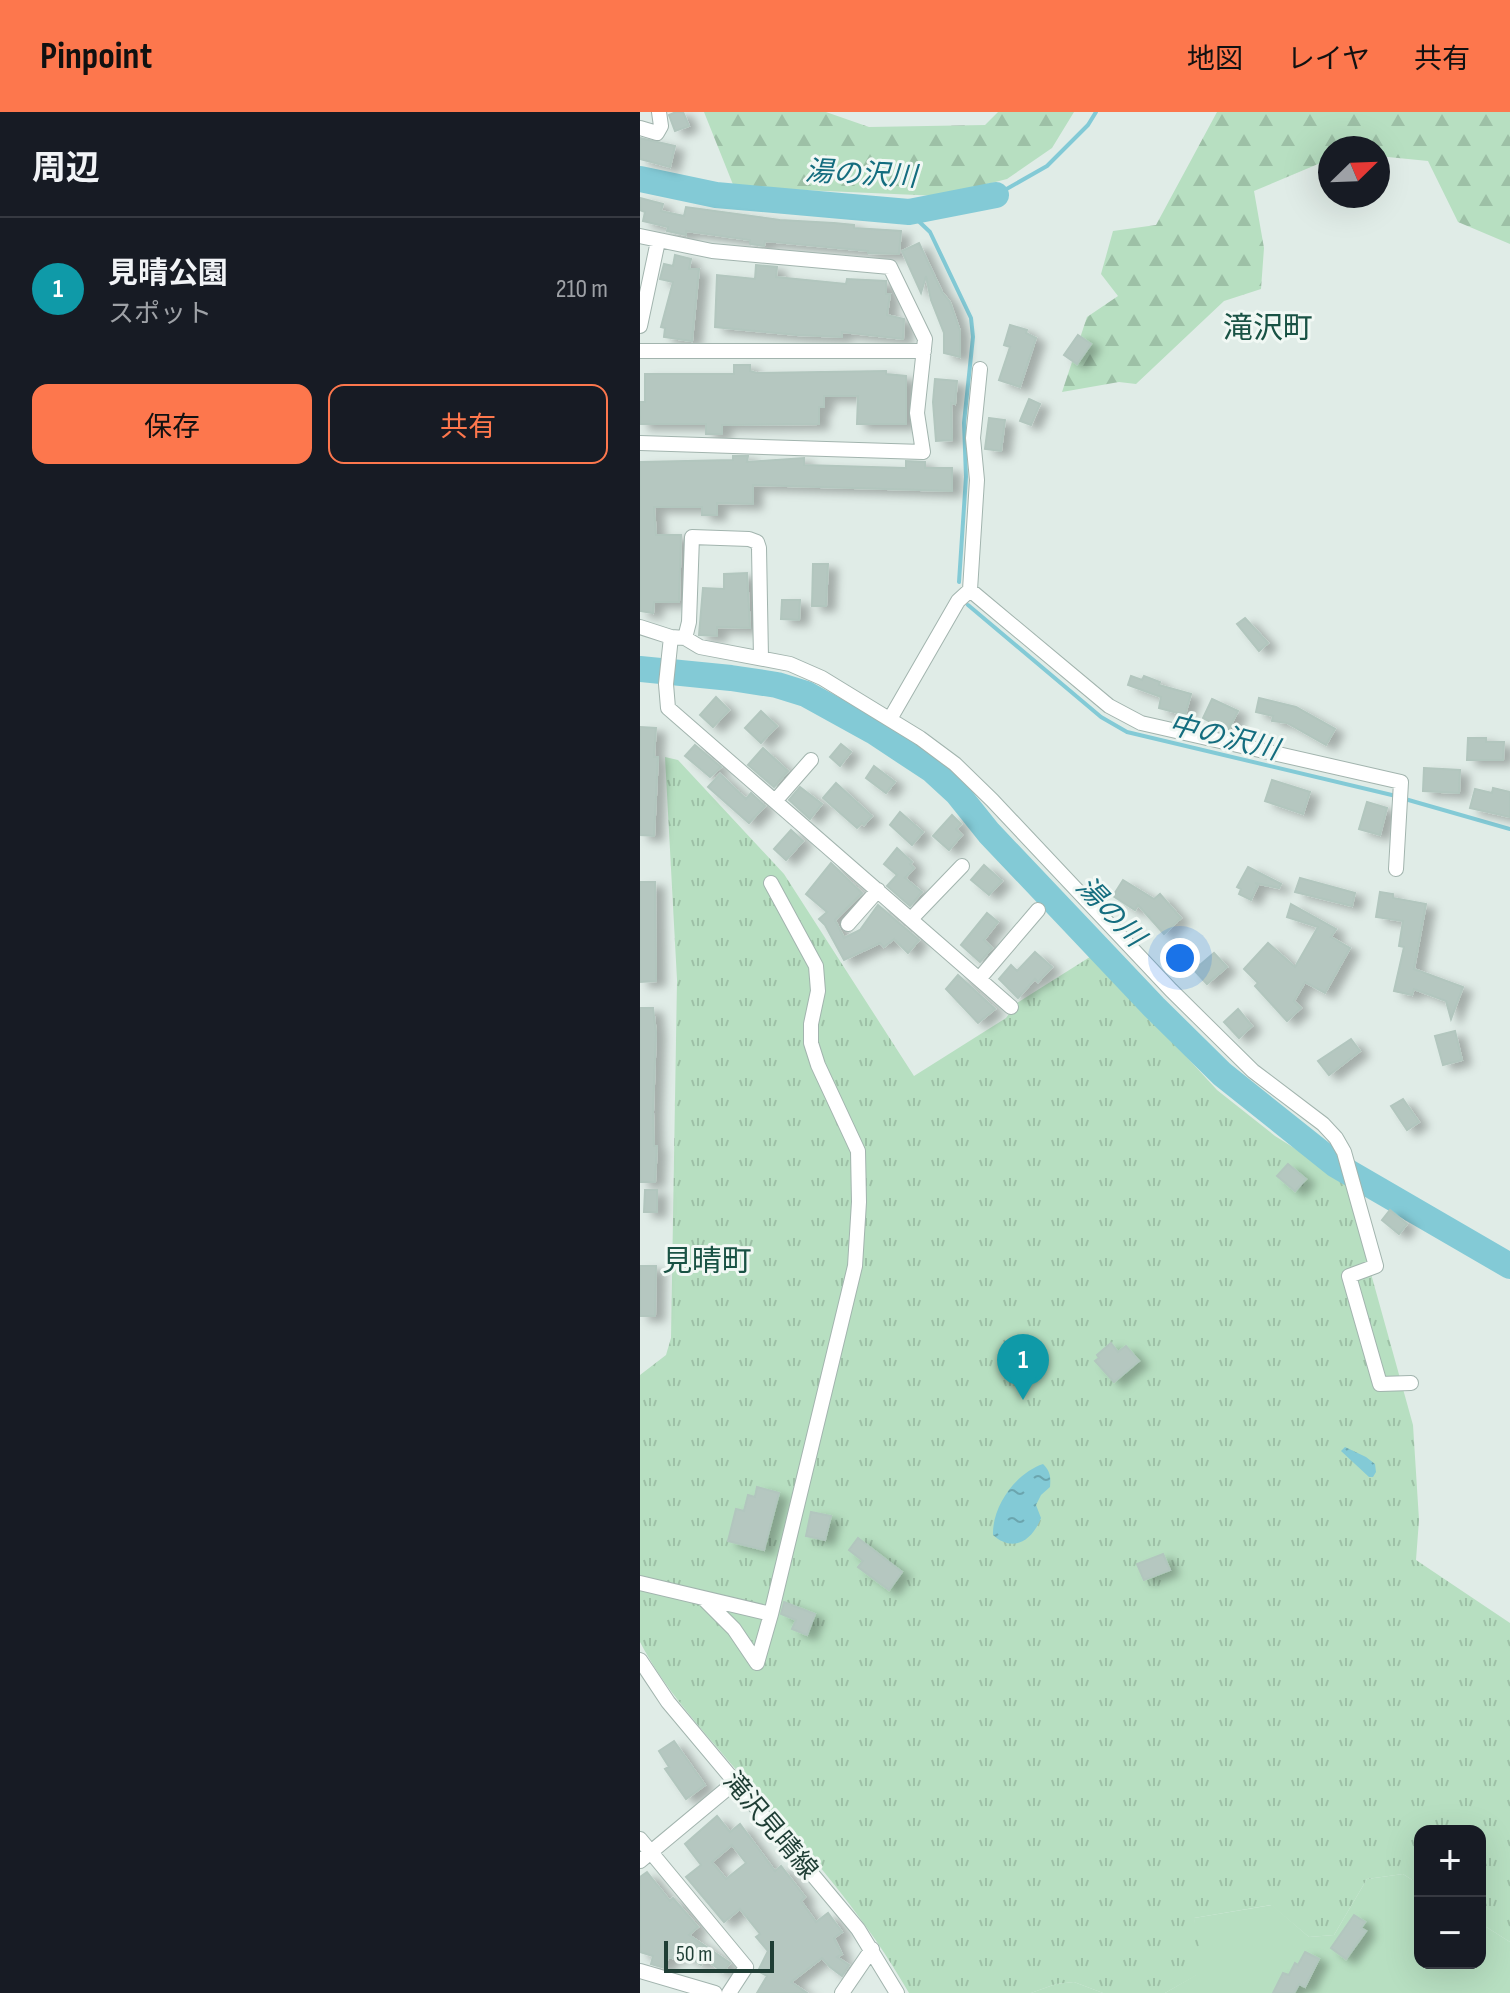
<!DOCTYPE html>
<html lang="ja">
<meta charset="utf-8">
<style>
:root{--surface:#171b24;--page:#20242c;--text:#f1f3f6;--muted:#9ea1a6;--line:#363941;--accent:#fd774d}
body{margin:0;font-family:"Sofia Sans Condensed","Noto Sans JP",sans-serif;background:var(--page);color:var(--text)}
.controls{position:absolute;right:24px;bottom:24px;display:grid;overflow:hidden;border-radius:16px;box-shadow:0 8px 32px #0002}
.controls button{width:72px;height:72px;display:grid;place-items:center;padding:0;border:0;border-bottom:2px solid var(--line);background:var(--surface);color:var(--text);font:40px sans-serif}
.compass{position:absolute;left:678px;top:24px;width:72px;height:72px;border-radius:50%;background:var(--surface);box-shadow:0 8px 32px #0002;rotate:67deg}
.scale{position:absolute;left:24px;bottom:20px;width:110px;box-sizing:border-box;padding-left:8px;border:4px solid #1f3e35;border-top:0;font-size:22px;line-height:28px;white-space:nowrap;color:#1f3e35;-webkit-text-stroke:6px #f1f8f4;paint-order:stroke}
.you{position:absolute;left:540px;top:846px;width:28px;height:28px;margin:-20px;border:6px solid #fff;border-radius:50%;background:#1a73e8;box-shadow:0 0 0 12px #1a73e833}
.badge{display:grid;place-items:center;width:52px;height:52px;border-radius:50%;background:var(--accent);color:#fff;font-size:26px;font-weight:700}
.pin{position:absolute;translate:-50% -66px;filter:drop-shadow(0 2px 4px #0008)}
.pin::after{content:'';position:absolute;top:42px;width:28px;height:24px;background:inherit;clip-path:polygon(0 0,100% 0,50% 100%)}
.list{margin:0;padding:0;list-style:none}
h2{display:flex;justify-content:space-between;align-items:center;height:104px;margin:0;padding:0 32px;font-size:34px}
h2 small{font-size:26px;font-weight:400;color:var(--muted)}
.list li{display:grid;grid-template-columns:52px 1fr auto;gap:24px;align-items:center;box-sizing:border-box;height:144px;padding:0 32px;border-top:2px solid var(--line)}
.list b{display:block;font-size:30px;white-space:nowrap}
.list p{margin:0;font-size:26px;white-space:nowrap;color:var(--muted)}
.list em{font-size:26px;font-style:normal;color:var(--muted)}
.actions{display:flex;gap:16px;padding:24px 32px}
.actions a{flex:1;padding:18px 0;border:2px solid var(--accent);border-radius:16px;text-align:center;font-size:28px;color:var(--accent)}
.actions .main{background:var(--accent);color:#111}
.map{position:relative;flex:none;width:870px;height:1881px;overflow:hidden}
header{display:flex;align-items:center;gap:48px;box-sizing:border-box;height:112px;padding:0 40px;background:var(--accent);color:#111}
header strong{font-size:38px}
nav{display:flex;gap:44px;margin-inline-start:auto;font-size:28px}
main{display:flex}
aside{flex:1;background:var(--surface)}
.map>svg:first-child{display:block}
.grass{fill:#b7dfc1}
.forest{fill:url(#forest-firs)}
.park{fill:url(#park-tufts)}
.water{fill:url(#water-ripples)}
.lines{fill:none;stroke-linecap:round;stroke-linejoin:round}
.stream{stroke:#83cad6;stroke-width:4}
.river{stroke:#83cad6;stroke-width:26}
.building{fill:#b5c7c0;stroke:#b2c6be;stroke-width:2;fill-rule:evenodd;filter:url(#shadow)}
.minor-casing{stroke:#a2b4ae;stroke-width:16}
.minor{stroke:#fff;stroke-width:14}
.labels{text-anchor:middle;stroke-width:6;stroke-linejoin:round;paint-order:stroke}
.street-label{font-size:26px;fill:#1f3e35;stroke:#f1f8f4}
.water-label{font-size:28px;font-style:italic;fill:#146d7f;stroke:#f1f8f4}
.quarter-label{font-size:30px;fill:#195244;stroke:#f1f8f4}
</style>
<header>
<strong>Pinpoint</strong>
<nav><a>地図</a><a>レイヤ</a><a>共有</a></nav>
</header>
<main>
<aside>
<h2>周辺<small></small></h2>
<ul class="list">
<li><span class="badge" style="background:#0f9aa8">1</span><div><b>見晴公園</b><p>スポット</p></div><em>210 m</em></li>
</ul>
<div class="actions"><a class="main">保存</a><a>共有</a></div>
</aside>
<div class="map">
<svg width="870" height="1881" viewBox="0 0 870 1881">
<defs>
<pattern id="forest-firs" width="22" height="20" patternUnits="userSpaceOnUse" patternTransform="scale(2)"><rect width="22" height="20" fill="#b7dfc1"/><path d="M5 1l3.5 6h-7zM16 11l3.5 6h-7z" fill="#9dc0a6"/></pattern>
<pattern id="park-tufts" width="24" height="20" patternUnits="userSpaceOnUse" patternTransform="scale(2)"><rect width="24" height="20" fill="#b7dfc1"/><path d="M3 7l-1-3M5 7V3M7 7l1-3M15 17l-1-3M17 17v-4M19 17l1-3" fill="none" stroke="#9dc0a6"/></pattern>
<pattern id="water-ripples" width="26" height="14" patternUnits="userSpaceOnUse" patternTransform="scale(2)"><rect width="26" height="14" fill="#83cad6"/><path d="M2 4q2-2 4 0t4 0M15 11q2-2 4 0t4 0" fill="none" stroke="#6ba5ae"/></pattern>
<filter id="shadow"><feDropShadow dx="9" dy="5" stdDeviation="4" flood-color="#0004"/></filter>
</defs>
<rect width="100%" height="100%" fill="#e0ece7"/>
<path class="grass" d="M763,1762L780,1773V1851H840V1811L870,1830V1881H525L556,1863L554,1806L632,1793L669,1825L694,1823L727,1767Z
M434,1870L463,1881H391L416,1872Z"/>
<path class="forest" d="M64,0H186L229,15L345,13L358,0H434L412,36L367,67L300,84L94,75Z
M577,0H870V132L818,110L788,49L738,44V36H690V47L614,79L624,136L621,177L584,189L496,272L479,270L422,280L447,205L478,184L461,162L473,119L516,113Z"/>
<path class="park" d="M25,645L38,648L144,762L274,964L366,906L377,891L453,843L577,978L635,1024L705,1068L773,1313L779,1408L776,1448L870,1511V1830L840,1811V1719H780V1773L763,1762L727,1767L694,1823L669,1825L631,1793L554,1806L562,1852L557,1863L525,1881H463L434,1870L416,1872L391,1881H269C220,1795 156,1727 92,1653C59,1614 23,1575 0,1530V1263L26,1243L31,1226L37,868Z"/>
<path class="water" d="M705,1335L726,1345L735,1352L736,1360L733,1365H729L701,1339Z
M403,1352C410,1359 411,1364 410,1375L401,1383L396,1393L401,1406C392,1429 373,1441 353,1423C352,1394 376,1361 403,1352Z"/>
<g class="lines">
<path class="stream" d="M356,83L407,54L448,13L456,0
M269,100L290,120L331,206L333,225L324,311L326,365L319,470
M328,493L461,605L487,620L756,684
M765,687L870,717"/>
<path class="river" d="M0,67L76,83L269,100L356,83
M0,557L91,566L137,573L166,582L233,619L292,658L317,681L349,721L514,895L582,962L696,1053L870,1154"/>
</g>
<path class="building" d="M36,0H43L49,14L35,19L29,3Z
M0,26L35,34L30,55L0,47Z
M0,86L23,92L21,99L44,104L46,95L140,108L194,111L214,113V116L261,119L259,142L228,141V139L125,129L124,134L110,132V128L46,119V123L27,119L28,115L3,109L5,100L0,98Z
M279,131L302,180L310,190L320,219V245L304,241V221L291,188L286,164L281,181L262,139Z
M35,143L51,147L49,157H59L52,229L24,225L25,216L21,215L33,170L20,167L24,152L33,154Z
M116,153L137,155L136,165L206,172L207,167L246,169V182H250L247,203L264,207L263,227L202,220V225L157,223L75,215L77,163L115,167Z
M370,213L387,218L386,221L396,226L380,275L359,268L370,235L364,233Z
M438,223L451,232L437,252L424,243Z
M94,253H110V259L117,261L246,259V262L266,264V312H217L218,284H184V295H179V312L82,313V322H66V312H0V290H5V262H94Z
M295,267L317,269L315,292L311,291L312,328L296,329L293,290Z
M389,287L400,292L391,313L380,309Z
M349,306L365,308L361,339L345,337Z
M93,344H108L107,350L164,346V353L266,356V349L285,350V356H312V379L113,373V392L77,391V403H62V395H14L16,423H41L39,490H14L13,501L0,499V350L93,348Z
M173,452H188L186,494H172Z
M107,461L110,516L77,515V524L59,523L63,476L84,477V462Z
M142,488H160L159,508L141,507Z
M605,506L628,531L619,539L597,512Z
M491,564L502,568L504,564L520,570L519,573L551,582L545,603L519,596L521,585L488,573Z
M76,585L89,598L73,615L60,603Z
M619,586L656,595L695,617L686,633L647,611L632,609L633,604L616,600Z
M572,587L598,599L588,619L563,606Z
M121,599L137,614L121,631L105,616Z
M0,615L16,616L14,645H18L14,724L0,723Z
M828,626H846V630H864L863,648H827Z
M201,632L211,640L200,654L190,645Z
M55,633L81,655L70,665L45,644Z
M123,636L148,659L134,675L108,653Z
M234,654L255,670L246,681L226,666Z
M784,656L820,658L819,681L783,679Z
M80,662L106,687L111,681L125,694L109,711L68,675Z
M632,668L670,680L663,702L625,689Z
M196,671L232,704L224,713L222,711L217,716L183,686Z
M160,675L182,692L170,707L149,688Z
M853,676L870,680V705L830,696L835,677L852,681Z
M727,690L747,696L740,723L719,717Z
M260,700L283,720L272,733L250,713Z
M312,703L321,712L316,717L322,723L309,738L293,724Z
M151,718L163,729L146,748L134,737Z
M257,736L272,750L270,752L274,756L265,766L282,780L270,794L247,774L257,763L244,752Z
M191,751L222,781L195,808L204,826L220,818L238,793L279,828L268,841L254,827L244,835L240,831L204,848L185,813L179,807L187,800L166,782Z
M344,753L362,769L349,783L331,768Z
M608,755L641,772L639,776L615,771L618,773L611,788L599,782L601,777L597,775Z
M660,766L715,781L712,794L655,780Z
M483,768L514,787L520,782L541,806L524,822L498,793L495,798L473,784Z
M0,770H15L16,869L0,870Z
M740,780L753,782V786L786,792L774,857L823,875L811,907L806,889L774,877L772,883L754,879L764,835L759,834L763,809L736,805Z
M651,792L696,817L691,825L710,836L685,881L665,870L654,889L661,896L647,909L615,874L618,871L604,857L628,831L655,855L678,815L647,805Z
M347,801L358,810L344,828L352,836L340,850L321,833Z
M395,840L412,855L398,870L395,867L378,886L359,867L371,853L377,859Z
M574,841L587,855L567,872L554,858Z
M318,863L355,897L338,911L306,877Z
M0,896H13L16,920L13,1000L14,1034H17L15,1070H0Z
M598,897L612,914L599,926L584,910Z
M815,919L822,948L803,953L795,924Z
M711,927L720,939L689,963L678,949Z
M763,987L779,1010L767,1018L751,994Z
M648,1052L666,1067L655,1079L637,1064Z
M5,1078H17V1100H4Z
M750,1098L767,1112L759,1122L742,1108Z
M0,1154H16L15,1204H0Z
M471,1231L478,1240L486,1234L499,1249L474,1270L455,1249L459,1246L457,1243Z
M117,1375L139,1381L124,1438L88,1429L96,1397L104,1399L108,1383L115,1385Z
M171,1400L191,1404L185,1428L166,1424Z
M218,1426L262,1460L249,1478L218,1455L223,1449L209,1438Z
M523,1442L530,1458L504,1468L497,1452Z
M144,1490L175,1502L167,1523L152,1517L156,1508L141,1502Z
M34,1629L65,1673L46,1687L25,1657L29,1655L19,1639Z
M77,1704L90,1720L100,1712L135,1759L141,1754L165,1785L161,1789L176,1810L188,1801L202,1820L194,1826L202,1842L197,1845L209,1853L202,1864L190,1855L182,1846L151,1870L167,1881H117L127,1864L118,1859L128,1839L116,1825L120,1822L100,1797L84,1810L46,1765L61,1753L45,1732ZM92,1733L106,1751L86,1767L72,1750Z
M7,1760L30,1789L33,1786L58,1815L49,1823L90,1851L83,1860L65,1847L61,1853L38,1839L36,1847L28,1845L25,1856L11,1852L13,1844L0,1840V1765Z
M714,1803L725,1810L721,1816L726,1819L706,1847L691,1836Z
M665,1840L679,1847L665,1875L659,1872L654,1881H633L643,1861L649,1863L655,1851L658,1853Z"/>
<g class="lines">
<defs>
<path id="minor" d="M0,16L17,21L21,14L19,0
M0,124L72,139L250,155L285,227L277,301L283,340L0,331
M0,214L18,129
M0,239H284
M330,478L337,368L333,326L340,257
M0,515L31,525L45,526L60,535L150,552L182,566L280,626L315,652L352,688L531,878L613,959L683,1012L696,1026L704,1040L736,1154L709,1164L740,1272L771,1271
M31,525L26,572L28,596L371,895
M45,526L49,510L52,425L109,427L117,430L119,436L121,546
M250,607L318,489L330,478L469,594L501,611L761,670L756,757
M136,688L171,648
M271,807L322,754
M208,812L238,778
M339,867L398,798
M0,1471L131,1502L215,1154L219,1090L218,1039L178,953L171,931V912L178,879L176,854L131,771
M63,1486L94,1517L117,1551
M0,1548L28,1590L218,1817L257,1881
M117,1551L131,1502
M0,1727L106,1855L89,1881
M0,1749L95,1670
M0,1859L75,1881
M202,1881L232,1837"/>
</defs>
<use href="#minor" class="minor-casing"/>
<use href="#minor" class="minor"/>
</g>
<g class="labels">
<g class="street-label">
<text transform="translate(131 1713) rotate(50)" y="9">滝沢見晴線</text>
</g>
<g class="water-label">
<text transform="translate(221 61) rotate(3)" y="10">湯の沢川</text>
<text transform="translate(584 624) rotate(14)" y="10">中の沢川</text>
<text transform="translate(471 799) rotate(46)" y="10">湯の川</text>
</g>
<g class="quarter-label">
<text x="628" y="226">滝沢町</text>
<text x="67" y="1159">見晴町</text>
</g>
</g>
</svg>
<div class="controls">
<button>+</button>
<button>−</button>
</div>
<svg class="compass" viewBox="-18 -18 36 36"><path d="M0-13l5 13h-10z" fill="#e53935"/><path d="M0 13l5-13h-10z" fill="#9ea1a6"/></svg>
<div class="scale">50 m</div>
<div class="you"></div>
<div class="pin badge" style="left:383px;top:1288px;background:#0f9aa8">1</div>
</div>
</main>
